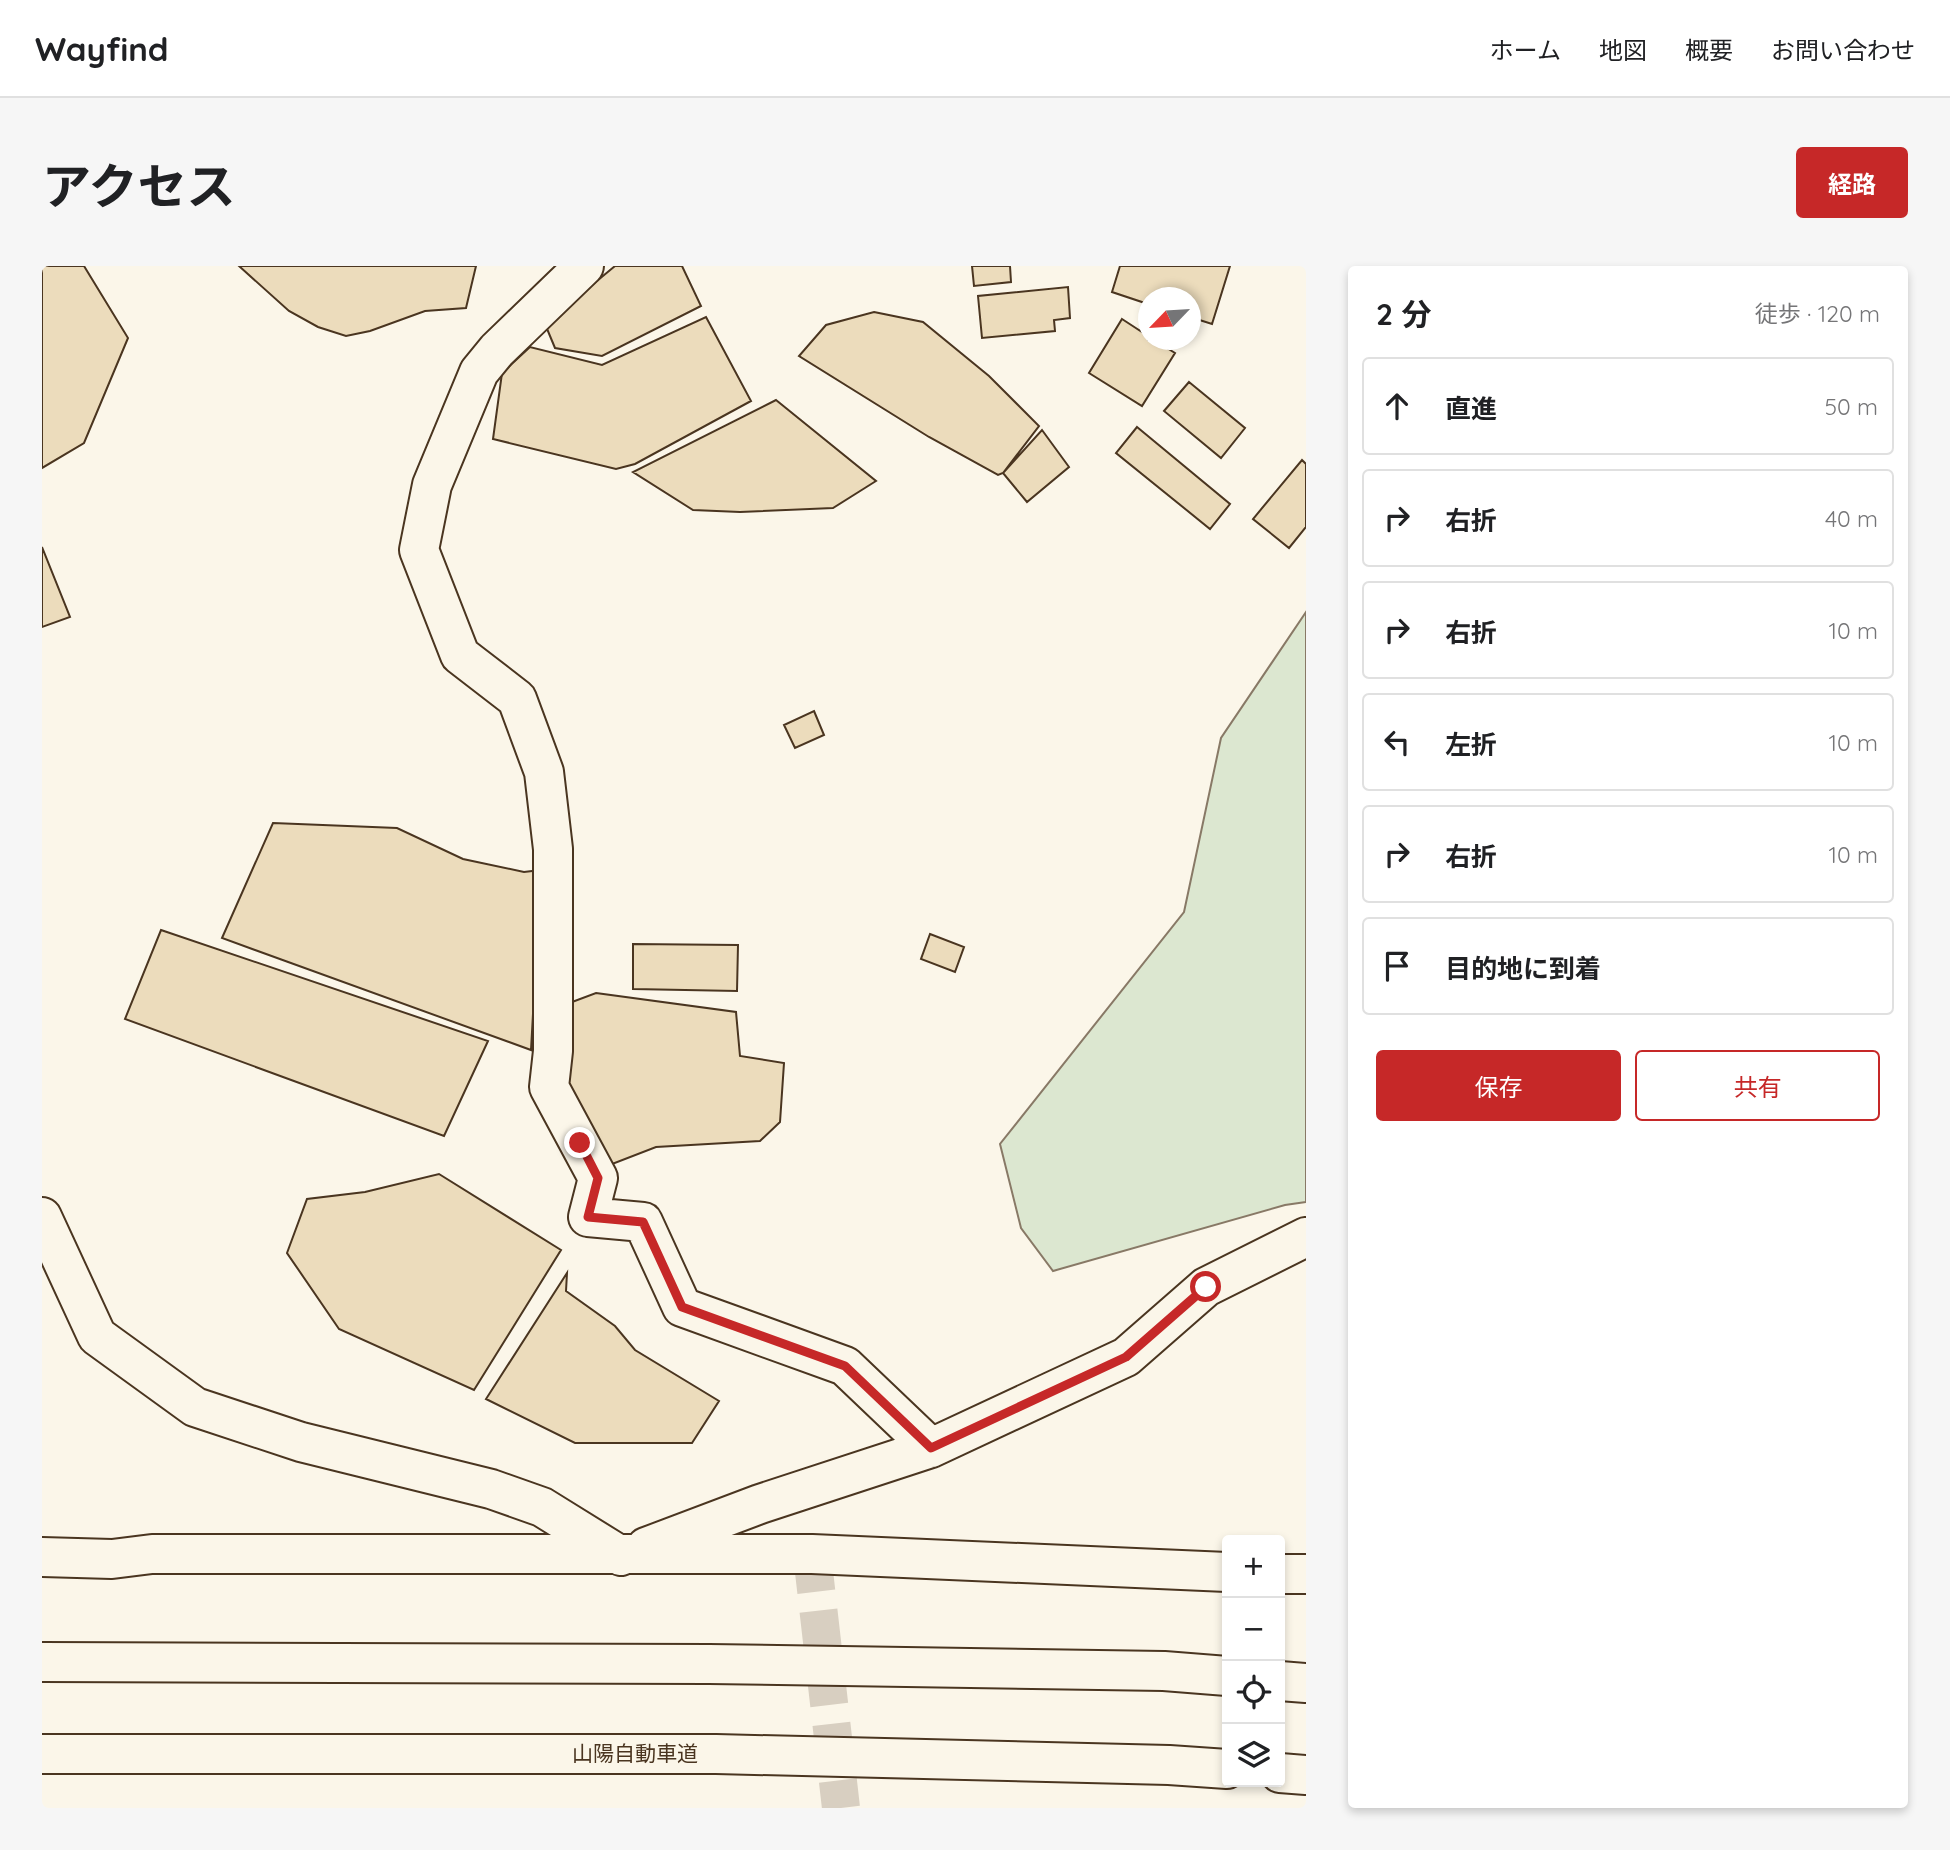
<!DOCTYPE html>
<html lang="ja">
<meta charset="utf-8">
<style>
:root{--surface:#fff;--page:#f6f6f6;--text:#202124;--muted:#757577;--line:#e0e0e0;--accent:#c62828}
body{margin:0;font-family:Quicksand,"Noto Sans JP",sans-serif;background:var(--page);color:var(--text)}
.controls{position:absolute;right:21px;bottom:21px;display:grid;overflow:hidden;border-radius:7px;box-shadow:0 4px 10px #0003}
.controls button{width:63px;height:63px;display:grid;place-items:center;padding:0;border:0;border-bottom:2px solid var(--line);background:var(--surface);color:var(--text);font:35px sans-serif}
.compass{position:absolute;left:1096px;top:21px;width:63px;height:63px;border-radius:50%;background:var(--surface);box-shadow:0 4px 10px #0003;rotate:245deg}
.stop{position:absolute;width:21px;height:21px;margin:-16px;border:5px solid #c62828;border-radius:50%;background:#fff}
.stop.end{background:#c62828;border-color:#fff;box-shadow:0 2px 7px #0008}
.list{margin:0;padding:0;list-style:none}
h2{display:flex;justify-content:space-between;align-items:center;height:91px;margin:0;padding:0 28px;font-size:30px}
h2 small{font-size:23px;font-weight:400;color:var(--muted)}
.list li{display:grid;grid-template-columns:46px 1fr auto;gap:21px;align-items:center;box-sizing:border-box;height:98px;margin:0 14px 14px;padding:0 14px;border:2px solid var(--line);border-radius:7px}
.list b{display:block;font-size:26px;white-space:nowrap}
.list em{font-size:23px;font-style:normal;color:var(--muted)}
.actions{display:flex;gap:14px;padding:21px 28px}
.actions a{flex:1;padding:16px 0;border:2px solid var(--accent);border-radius:7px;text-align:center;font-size:24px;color:var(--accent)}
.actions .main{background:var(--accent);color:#fff}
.icon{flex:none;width:38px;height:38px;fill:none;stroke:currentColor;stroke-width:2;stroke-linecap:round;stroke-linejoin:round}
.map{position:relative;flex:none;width:1264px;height:1542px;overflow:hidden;border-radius:7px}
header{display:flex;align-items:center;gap:42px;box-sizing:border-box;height:98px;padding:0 35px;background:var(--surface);border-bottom:2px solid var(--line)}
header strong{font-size:33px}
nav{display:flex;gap:38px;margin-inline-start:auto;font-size:24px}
.intro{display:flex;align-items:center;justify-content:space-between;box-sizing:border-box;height:168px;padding:0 42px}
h1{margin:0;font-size:49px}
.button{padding:18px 32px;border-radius:7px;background:var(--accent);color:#fff;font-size:24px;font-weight:700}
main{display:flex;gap:42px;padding:0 42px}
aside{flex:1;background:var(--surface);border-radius:7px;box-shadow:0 4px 10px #0003}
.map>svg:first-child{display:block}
.green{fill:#dce7d0;stroke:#887966;stroke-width:2}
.building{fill:#ecdcbc;stroke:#4a3520;stroke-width:2}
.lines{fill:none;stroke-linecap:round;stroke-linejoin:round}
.street-tunnel{stroke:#d8cfc1;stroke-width:38;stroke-dasharray:38 19;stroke-linecap:butt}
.street-casing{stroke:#4a3520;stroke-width:42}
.highway-casing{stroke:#4a3520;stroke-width:42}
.street{stroke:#fbf6e9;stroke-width:38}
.highway{stroke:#fbf6e9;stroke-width:38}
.route{stroke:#c62828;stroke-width:9}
.labels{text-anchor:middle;stroke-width:5;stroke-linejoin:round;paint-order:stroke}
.street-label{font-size:21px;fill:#4a3520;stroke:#fbf6e9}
</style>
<header>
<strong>Wayfind</strong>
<nav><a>ホーム</a><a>地図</a><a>概要</a><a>お問い合わせ</a></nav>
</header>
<div class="intro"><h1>アクセス</h1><a class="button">経路</a></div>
<main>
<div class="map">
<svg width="1264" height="1542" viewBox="0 0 1264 1542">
<rect width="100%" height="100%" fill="#fbf6e9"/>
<path class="green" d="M1264,346V936L1243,939L1011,1005L979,962L958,878L1142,646L1179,472Z"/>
<path class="building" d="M0,0H42L86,72L42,177L0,202Z
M197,0H434L424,42L383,45L328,65L304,70L276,61L247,45Z
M573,0H640L659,40L560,90L513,82L503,58Z
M930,0H968L969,16L932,20Z
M1078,0H1188L1170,58L1148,51V32H1106V38L1070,26Z
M1026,21L1028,52L1012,54L1013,65L940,72L936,30Z
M832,46L881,56L947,110L997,160L961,207L956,209L887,171L757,90L784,59Z
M664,51L709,135L593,198L574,203L451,173L460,107L488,81L560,99Z
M1080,53L1106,70V74H1112L1133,87L1100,140L1047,107Z
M1147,116L1203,162L1179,192L1122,145Z
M734,134L834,215L791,242L698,246L651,244L591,206Z
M1095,161L1188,238L1168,263L1074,187Z
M1000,164L1027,201L985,236L961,207Z
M1260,194L1264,198V261L1247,282L1211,253Z
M0,281L28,351L0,361Z
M772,445L782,469L753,482L742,459Z
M231,557L355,562L421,593L482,606L499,604L489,784L180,672Z
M119,664L446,775L402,870L83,753Z
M888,668L922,681L913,706L879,693Z
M591,678L696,679L695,725L591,723Z
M554,727L694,746L698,790L742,797L738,856L718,875L614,881L565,900L524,822L530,736Z
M397,908L519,984L432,1124L297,1063L245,987L265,933L323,926Z
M525,1007L524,1025L573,1060L593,1084L677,1135L650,1177H533L444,1133Z"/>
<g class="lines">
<path class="street-tunnel" d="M770,1288L799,1542"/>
<defs>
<path id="street" d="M542,0L455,84L437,106L390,219L377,284L418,389L475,433L502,506L511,583V785L507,821L556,912L546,951L601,956L640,1041L803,1100L889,1182
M0,951L55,1070L153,1141L259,1176L449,1223L500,1241L579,1290
M604,1281L718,1238L889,1182L1084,1091L1164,1021L1264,971
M0,1291L70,1293L110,1288H770L1185,1306
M1238,1308H1264"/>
<path id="highway" d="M0,1396L667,1398L1122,1405L1185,1410
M1238,1415L1264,1417
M0,1488H674L1127,1499L1185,1503
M1238,1507L1264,1509"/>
</defs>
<use href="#street" class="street-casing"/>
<use href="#highway" class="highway-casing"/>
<use href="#street" class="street"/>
<use href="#highway" class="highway"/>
</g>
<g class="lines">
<path class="route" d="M538,877L556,912L546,951L601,956L640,1041L803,1100L889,1182L1084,1091L1164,1021"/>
</g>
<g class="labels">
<g class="street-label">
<text x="593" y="1495">山陽自動車道</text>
</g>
</g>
</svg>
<div class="controls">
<button>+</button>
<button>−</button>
<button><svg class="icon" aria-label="locate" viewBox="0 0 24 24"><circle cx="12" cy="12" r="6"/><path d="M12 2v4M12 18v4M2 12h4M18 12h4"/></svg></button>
<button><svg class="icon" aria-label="layers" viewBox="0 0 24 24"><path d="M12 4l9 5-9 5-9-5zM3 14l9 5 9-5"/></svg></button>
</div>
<svg class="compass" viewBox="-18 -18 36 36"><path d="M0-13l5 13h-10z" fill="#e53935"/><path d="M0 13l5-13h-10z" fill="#757577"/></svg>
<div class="stop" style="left:1164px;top:1021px"></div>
<div class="stop end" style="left:538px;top:877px"></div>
</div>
<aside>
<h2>2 分<small>徒歩 · 120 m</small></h2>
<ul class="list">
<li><svg class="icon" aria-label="ahead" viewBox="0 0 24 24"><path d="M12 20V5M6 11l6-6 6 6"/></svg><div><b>直進</b></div><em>50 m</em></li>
<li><svg class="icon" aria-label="right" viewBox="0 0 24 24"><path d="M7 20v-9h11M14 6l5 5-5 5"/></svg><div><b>右折</b></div><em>40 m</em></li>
<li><svg class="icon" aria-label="right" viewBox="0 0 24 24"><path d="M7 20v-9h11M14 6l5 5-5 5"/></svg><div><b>右折</b></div><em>10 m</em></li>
<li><svg class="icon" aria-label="left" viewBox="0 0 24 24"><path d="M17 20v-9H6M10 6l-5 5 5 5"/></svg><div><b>左折</b></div><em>10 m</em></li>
<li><svg class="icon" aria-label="right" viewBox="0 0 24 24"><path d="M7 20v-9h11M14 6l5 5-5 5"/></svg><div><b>右折</b></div><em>10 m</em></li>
<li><svg class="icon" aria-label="arrive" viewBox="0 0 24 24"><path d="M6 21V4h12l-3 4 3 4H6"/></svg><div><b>目的地に到着</b></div></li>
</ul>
<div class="actions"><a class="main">保存</a><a>共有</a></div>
</aside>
</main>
